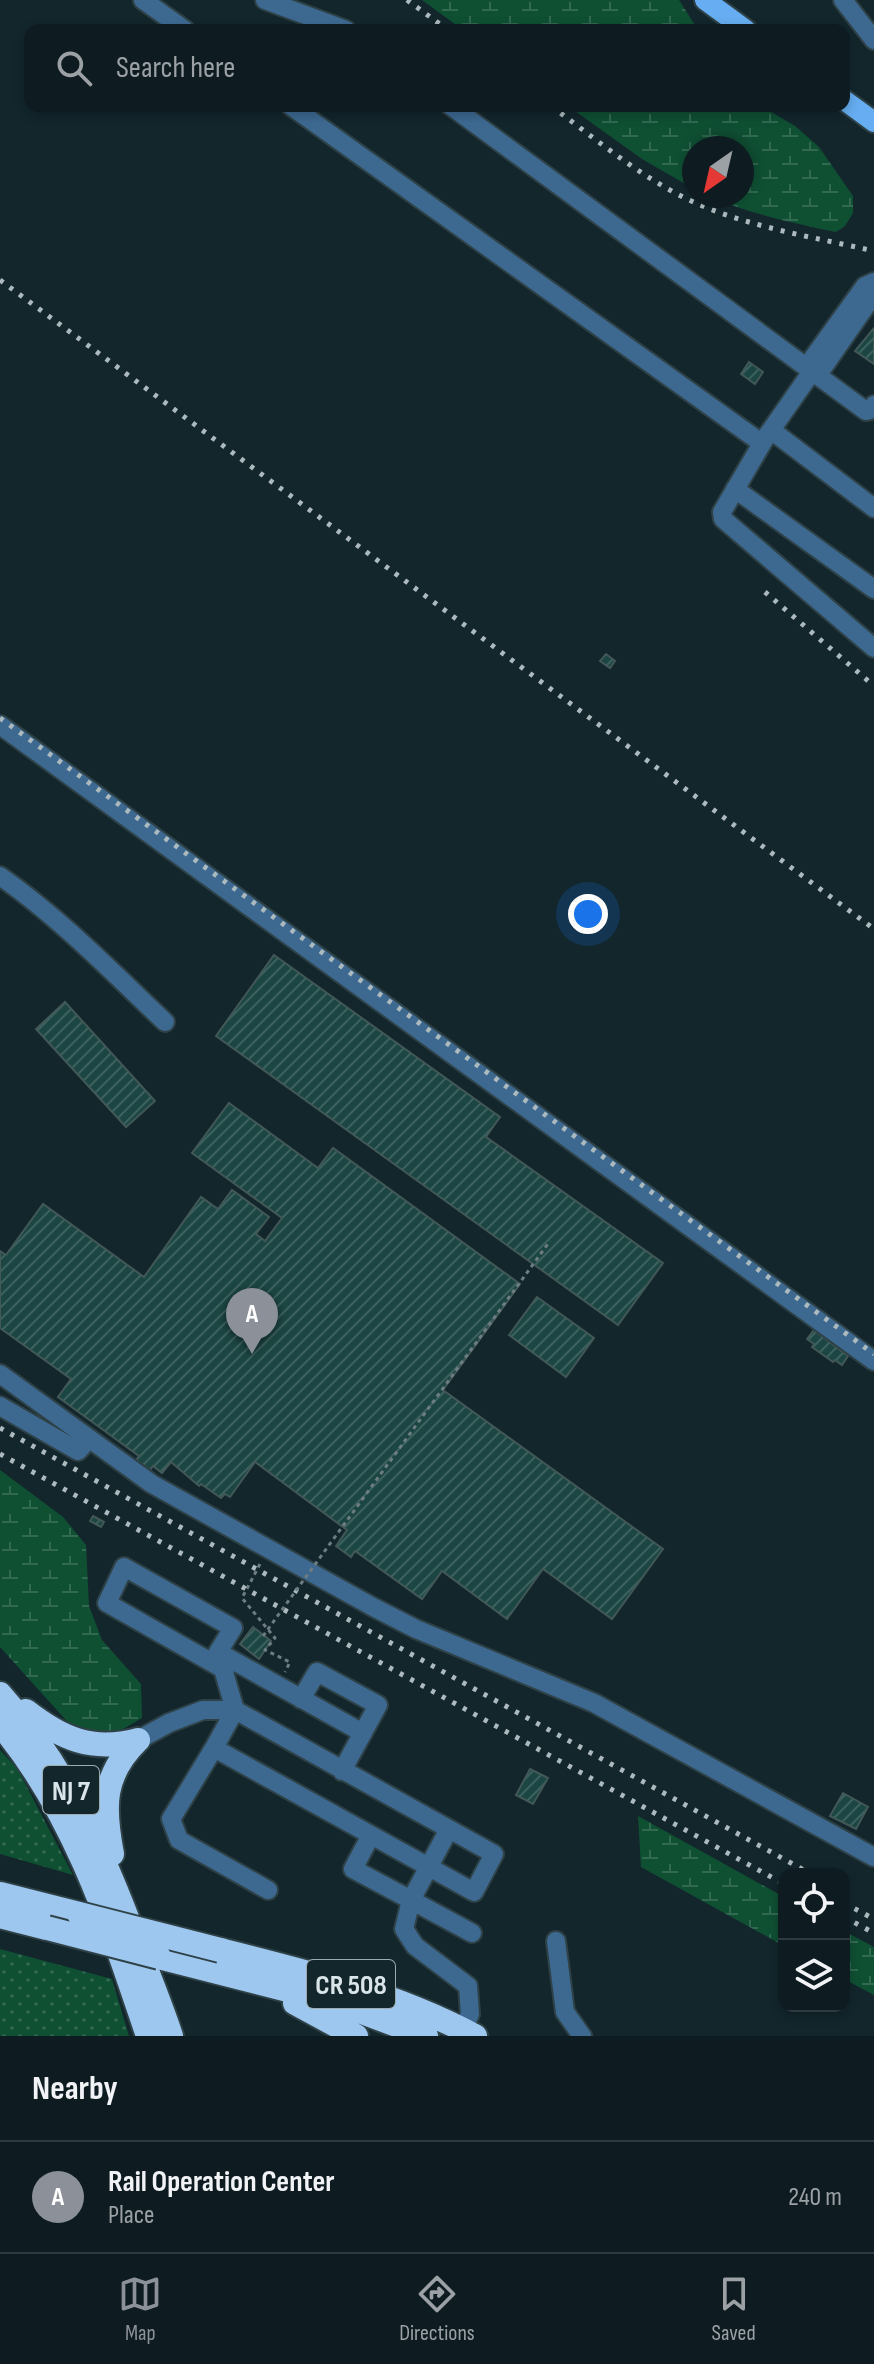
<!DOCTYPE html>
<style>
:root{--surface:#0e1c21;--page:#17252a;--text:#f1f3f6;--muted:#9ba1a5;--line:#2e3a3f;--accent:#8c9099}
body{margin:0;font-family:"Sofia Sans Condensed",sans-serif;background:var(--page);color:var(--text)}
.controls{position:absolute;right:24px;bottom:24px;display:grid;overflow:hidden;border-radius:16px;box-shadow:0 4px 12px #0003}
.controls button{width:72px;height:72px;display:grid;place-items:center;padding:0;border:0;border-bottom:2px solid var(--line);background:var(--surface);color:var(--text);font:40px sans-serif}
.compass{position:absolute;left:682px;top:136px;width:72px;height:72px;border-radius:50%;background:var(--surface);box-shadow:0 4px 12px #0003;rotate:214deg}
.you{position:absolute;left:588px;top:914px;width:28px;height:28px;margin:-20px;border:6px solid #fff;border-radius:50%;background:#1a73e8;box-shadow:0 0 0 12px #1a73e833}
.badge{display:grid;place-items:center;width:52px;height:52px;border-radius:50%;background:var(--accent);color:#fff;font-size:26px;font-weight:700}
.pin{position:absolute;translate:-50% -66px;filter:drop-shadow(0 2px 4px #0008)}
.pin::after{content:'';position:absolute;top:42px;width:28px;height:24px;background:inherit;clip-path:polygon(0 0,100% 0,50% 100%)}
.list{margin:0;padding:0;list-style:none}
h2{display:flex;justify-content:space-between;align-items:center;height:104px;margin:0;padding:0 32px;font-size:34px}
h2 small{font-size:26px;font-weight:400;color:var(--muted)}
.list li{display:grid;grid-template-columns:52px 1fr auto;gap:24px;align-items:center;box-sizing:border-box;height:112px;padding:0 32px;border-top:2px solid var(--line)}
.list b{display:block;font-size:30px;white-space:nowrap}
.list p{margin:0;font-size:26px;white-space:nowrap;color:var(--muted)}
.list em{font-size:26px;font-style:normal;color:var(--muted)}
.icon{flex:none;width:44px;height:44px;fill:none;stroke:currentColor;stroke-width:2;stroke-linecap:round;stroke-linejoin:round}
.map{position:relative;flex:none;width:874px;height:2036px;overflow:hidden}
.search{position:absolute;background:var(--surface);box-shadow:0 4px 12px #0003;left:24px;right:24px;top:24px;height:88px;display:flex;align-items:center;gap:20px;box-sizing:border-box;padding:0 28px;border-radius:16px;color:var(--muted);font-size:30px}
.sheet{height:216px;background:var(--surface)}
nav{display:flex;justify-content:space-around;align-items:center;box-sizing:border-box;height:112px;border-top:2px solid var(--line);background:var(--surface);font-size:22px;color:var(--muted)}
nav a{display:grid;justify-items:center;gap:4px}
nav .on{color:var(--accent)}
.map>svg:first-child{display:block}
.grass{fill:url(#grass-dots)}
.wetland{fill:url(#wetland-marsh)}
.building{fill:url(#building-hatch);stroke:#425856;stroke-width:2}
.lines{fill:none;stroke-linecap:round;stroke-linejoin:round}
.minor-casing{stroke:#2e4146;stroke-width:22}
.major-casing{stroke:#2e4146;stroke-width:24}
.highway-casing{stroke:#2e4146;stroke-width:28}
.path{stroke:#6d7d82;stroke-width:3;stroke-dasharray:4 4;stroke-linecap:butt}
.minor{stroke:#3d6991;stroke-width:18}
.major{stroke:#66aef1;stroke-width:20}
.highway{stroke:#9ec7ef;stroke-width:24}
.rail{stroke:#acbabe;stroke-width:5;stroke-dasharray:4 8;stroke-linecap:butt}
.highway-bridge-casing{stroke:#2e4146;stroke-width:28;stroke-linecap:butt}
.path-bridge{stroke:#6d7d82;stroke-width:3;stroke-dasharray:4 4;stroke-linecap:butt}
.highway-bridge{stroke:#9ec7ef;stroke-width:24}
.labels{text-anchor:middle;stroke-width:6;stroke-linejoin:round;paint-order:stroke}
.shield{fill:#12262c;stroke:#9dacb0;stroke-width:2}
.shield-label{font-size:28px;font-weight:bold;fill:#d9e5e9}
</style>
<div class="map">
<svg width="874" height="2036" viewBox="0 0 874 2036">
<defs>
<pattern id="grass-dots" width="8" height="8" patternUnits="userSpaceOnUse" patternTransform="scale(2)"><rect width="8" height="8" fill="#0f5033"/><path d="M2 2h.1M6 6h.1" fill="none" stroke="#316951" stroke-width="1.8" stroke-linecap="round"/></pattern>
<pattern id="wetland-marsh" width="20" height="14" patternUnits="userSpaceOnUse" patternTransform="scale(2)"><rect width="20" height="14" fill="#0f5033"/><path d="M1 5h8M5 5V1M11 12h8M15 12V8" fill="none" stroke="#316951"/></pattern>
<pattern id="building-hatch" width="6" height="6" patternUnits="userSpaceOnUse" patternTransform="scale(2)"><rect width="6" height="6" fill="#1c4643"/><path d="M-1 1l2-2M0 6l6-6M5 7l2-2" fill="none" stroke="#3c615e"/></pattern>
</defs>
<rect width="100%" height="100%" fill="#12262c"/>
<path class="grass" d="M0,1750L17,1768L73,1875L0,1854Z
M0,1949L112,1979L129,2036H0Z"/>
<path class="wetland" d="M422,0H679L698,30H463Z
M568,106H761L795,126L819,147L853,196V213L845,226L836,232C793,223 750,214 709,196H742V148H694V189L642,159Z
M0,1470L63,1517L86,1545L89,1606L102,1640L141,1684L142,1718L113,1735L74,1729L0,1647Z
M638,1816L784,1897V1946L641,1867Z
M844,1931L874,1947V1995L844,1979Z"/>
<path class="building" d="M874,328V364L855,351Z
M749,362L763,372L755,384L741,374Z
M606,654L615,661L610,668L600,661Z
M274,955L500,1117L486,1137L663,1263L618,1325L216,1036Z
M65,1002L155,1101L126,1127L36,1029Z
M229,1103L318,1168L333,1148L520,1284L443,1390L663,1549L612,1619L543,1569L507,1619L442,1571L422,1599L355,1551L351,1557L336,1546L347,1530L255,1462L230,1497L225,1494L221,1498L201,1484L199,1486L171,1462L162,1473L153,1466L150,1470L136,1460L139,1456L58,1397L71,1379L0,1328V1251L6,1255L43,1204L144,1277L201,1197L218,1209L232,1190L269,1217L256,1234L265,1241L282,1218L192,1153Z
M537,1297L594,1338L566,1377L509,1335Z
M814,1330L848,1356L842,1365L835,1360L833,1362L812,1347L814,1344L807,1339Z
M93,1516L104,1522L101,1527L90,1521Z
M253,1627L271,1641L259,1659L240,1644Z
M530,1769L548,1778L533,1804L516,1795Z
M843,1793L868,1807L856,1829L830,1816Z"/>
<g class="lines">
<defs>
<path id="minor" d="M143,0L185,30
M265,0L346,30
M843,0L874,40
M291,106L756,439L764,440L813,370L824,366L874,294
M451,106L866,411L870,410L874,405
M813,370V358L865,286L874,282
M771,430L874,508
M764,440L722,512L723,519L874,648
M735,489L874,589
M0,725L874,1361
M0,876C60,918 112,972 165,1022
M0,1374L152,1484L373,1607L416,1629L594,1703L874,1857
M0,1406L78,1451L89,1439
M218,1652L235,1710L214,1748L371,1835L353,1869L411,1900L404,1929L415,1946L468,1986L470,2014L463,2030
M225,1670L107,1603L124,1567L233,1628L218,1652L363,1733
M301,1699L317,1672L378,1705L342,1771
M138,1740L169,1723L203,1710H235L449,1829
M214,1748L171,1819L179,1840L268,1890
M371,1835L474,1892L494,1854L449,1829L411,1900L472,1933
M556,1941L565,2012L582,2036"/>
<path id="major" d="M705,0L746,30
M844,100L874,122"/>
<path id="highway" d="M0,1694C66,1767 103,1853 137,1944C148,1975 161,2005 171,2036
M26,1711C62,1739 92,1752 138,1740
M0,1724C75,1813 111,1927 148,2036
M112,1854C103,1807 102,1775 138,1740
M0,1894L79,1914
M0,1916L47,1928
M220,1950C308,1972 394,1993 475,2036
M159,1957L335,2002L426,2036
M295,2003L356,2036"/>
</defs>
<use href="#minor" class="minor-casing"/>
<use href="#major" class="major-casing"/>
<use href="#highway" class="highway-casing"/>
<path class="path" d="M260,1564L242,1598L275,1638L265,1650L290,1662L285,1672"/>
<use href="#minor" class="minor"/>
<use href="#major" class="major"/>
<use href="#highway" class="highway"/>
<path class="rail" d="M407,0L448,30
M551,106C596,139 639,176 689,200C747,227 813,237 874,251
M0,280L874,929
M765,592L874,686
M0,718L874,1354
M0,1428L811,1874
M0,1454L784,1884
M844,1903L874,1919
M844,1917L874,1933"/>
<defs>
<path id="highway-bridge" d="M79,1914L220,1950
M47,1928L159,1957"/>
</defs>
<use href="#highway-bridge" class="highway-bridge-casing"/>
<path class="path-bridge" d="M263,1636L550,1241"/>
<use href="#highway-bridge" class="highway-bridge"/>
</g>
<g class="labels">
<g class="shield">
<rect x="43" y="1766" width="56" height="48" rx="6"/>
<rect x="307" y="1960" width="88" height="48" rx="6"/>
</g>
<g class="shield-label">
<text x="71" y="1800">NJ 7</text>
<text x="351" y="1994">CR 508</text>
</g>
</g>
</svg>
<div class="controls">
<button><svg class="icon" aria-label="locate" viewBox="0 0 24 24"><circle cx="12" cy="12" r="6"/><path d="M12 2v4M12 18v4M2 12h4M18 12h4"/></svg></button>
<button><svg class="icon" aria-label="layers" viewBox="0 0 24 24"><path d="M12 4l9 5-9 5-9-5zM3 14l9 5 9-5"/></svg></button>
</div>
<svg class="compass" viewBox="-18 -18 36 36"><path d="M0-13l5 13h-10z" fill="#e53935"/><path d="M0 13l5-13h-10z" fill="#9ba1a5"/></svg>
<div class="you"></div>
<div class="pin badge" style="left:252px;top:1354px">A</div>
<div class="search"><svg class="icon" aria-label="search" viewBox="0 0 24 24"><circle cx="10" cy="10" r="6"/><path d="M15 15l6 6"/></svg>Search here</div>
</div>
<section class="sheet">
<h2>Nearby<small></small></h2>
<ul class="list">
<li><span class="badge">A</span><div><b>Rail Operation Center</b><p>Place</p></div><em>240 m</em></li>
</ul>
</section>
<nav>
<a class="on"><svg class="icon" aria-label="map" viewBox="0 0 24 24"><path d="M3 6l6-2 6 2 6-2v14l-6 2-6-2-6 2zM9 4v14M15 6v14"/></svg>Map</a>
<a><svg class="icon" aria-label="directions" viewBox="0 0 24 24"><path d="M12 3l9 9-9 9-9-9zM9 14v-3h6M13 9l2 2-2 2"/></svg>Directions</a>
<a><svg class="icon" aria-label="saved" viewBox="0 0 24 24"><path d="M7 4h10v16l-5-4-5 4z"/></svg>Saved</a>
</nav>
